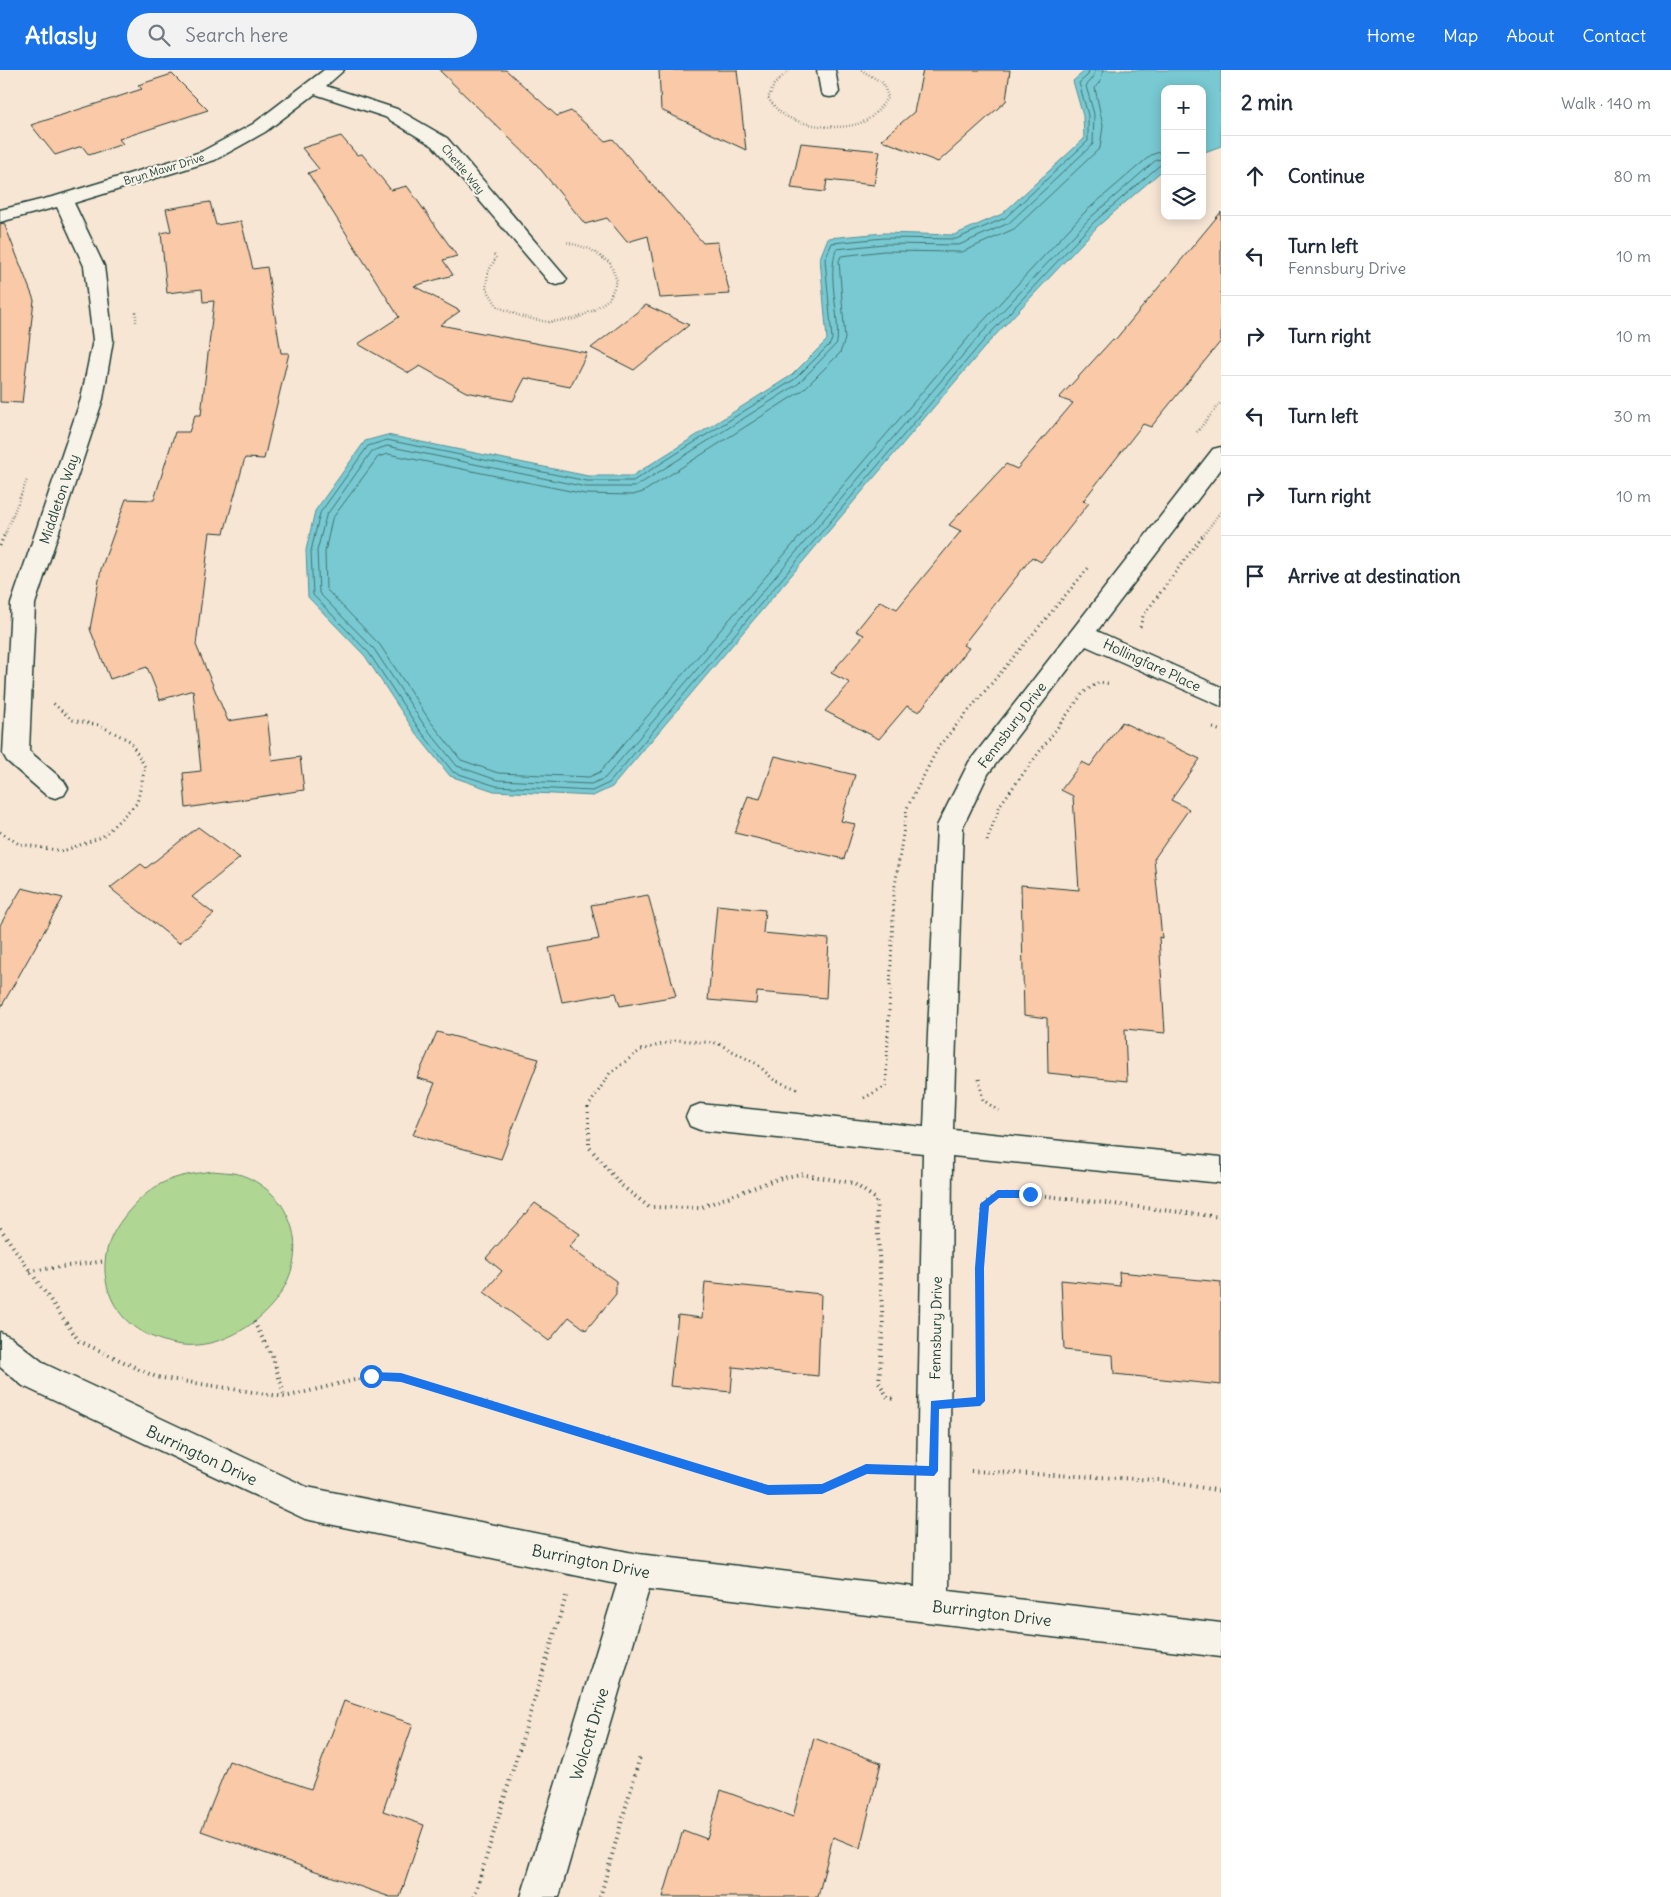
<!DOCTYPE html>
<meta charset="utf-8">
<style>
:root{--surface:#fff;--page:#f2f2f3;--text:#1f2937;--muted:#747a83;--line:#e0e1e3;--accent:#1a73e8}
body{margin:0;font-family:Delius,sans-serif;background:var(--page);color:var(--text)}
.controls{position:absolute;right:15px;top:15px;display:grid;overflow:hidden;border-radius:10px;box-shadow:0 2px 12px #0003}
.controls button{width:45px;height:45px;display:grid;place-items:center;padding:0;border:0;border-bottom:1px solid var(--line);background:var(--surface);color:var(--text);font:25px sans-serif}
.stop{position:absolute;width:15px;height:15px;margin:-11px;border:4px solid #1a73e8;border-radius:50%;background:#fff}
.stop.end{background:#1a73e8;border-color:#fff;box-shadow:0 1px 5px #0008}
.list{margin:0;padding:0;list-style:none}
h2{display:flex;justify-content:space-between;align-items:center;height:65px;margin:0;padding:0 20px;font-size:21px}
h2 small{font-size:16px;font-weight:400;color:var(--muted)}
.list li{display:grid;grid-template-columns:32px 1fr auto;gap:15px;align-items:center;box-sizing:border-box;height:80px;padding:0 20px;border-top:1px solid var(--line)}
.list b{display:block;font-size:19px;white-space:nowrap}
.list p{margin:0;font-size:16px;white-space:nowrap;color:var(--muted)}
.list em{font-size:16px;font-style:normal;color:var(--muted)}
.icon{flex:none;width:28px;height:28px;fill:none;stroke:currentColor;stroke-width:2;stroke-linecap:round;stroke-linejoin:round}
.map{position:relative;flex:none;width:1221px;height:1827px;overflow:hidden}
header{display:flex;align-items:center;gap:30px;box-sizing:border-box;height:70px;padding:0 25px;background:var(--accent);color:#fff}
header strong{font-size:24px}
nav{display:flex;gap:28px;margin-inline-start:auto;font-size:18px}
.search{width:350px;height:45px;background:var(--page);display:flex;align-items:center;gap:12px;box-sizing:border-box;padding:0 18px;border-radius:28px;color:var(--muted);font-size:19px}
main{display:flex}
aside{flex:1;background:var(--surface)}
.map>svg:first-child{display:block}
.green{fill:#afd793;stroke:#678a64}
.water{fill:#78c9d2;stroke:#549193}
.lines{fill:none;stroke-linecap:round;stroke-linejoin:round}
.shore{stroke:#437573;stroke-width:1}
.building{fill:#f9c9a8;stroke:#1f3d34}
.street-casing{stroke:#1f3d34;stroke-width:3}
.path-far2{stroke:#1f3d34;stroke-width:2.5;stroke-dasharray:0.5 2.5;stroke-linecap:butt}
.path-far1{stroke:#1f3d34;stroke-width:3;stroke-dasharray:1 4;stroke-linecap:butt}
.path{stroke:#1f3d34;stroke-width:4;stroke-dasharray:1 4.5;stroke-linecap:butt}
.street{fill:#f7f3e8;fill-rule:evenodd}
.route{fill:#1a73e8}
.labels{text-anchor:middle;stroke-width:4.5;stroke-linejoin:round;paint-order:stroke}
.far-street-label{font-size:11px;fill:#1f3d34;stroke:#f7f3e8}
.street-label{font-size:14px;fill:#1f3d34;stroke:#f7f3e8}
.near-street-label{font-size:16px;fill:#1f3d34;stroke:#f7f3e8}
</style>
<header>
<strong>Atlasly</strong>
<div class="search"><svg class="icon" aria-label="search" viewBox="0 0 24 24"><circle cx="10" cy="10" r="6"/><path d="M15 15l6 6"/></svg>Search here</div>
<nav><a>Home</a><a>Map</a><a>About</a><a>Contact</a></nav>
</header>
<main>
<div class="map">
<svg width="1221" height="1827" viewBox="0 0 1221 1827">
<rect width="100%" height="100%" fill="#f8e6d5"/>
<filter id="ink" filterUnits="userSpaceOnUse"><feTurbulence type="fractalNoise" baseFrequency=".02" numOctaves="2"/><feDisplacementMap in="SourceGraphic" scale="10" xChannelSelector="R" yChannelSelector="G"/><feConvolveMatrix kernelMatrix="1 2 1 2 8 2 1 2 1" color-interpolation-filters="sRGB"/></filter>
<g filter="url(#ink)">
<path class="green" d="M212,1101C221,1102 230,1102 238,1104C250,1107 262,1115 271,1123C279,1130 283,1136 288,1147C315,1206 257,1269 198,1275C179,1277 160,1271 144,1263C114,1248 99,1212 107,1180C112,1157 136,1130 154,1118C171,1106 192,1104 212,1101Z"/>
<path class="water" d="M1086,0H1221V76L1202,83V19H1165V98L1098,156L988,273L612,717L593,726L494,721L450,706L415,662L365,586L308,527L306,480L315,441L365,371L387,365L588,406H632L792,305L827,270L820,188L828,168L884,163L954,165L1002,144L1084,69L1083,46L1073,11Z"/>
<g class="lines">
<path class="shore" d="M1089,0L1088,5L1079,13L1088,45V71L1005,148L956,169L884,168L832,173L825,189L832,269L830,274L795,309L633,411H587L387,370L368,376L320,443L311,481L313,525L369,583L419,659L453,702L496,716L592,721L609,713L984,270L1094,152L1160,95L1165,94
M1095,0L1093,8L1086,16L1094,44L1093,74L1009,153L959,175L884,174L836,179C827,210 840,242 837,273L798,314L635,417H586L387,376L372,381L326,446L317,481L319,523L374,579L424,655L457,696L497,710L591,714L605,708L979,266L1090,148L1156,90L1165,88
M1103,0L1101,10L1095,18L1103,56L1100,78L1014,159L962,182L884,181L841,186L839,191L845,269L840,283L803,320L643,422L633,425L585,424L388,384L378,387L332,449L325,482L326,519L380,575L430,651L461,690L498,703L589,707L600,702L974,261L1085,142L1151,85L1165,80"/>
</g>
<path class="building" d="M439,0H506L557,46L571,41L605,71L613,69L703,173L717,172L730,224L660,228L648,166L627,172L607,148L585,154L537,95Z
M659,0H737L746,80L661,40Z
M923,0H1010L1006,31L938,92L881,70L914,42Z
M172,4L208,40L119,69L123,74L89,85L82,76L55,85L31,55L142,19L138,15Z
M341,66L357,85L362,84L391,120L407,116L457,186L443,190L453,205L414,216L460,241L440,255L587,283L570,317L525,308L513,331L466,322L420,296L409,303L358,274L399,247L308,103L319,99L302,78Z
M801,73L880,81L874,115L827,110L825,122L791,118Z
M210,132L216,155L241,151L253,199L267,197L281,283H289L264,389L245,388L224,463L210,462L196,575L228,651L267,645L272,691L300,687L304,720L186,738L183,703L201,701L193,620L160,630L147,597L110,609L90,559L101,499L126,429L154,430L175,362H189L195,345H201L214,231L203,232L202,219L167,223L161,163L171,161L166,139Z
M1221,142V271L1151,357L1143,354L1083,431L1089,433L1063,466L1041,492L1032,487L963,575L969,578L919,642L907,636L879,669L825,641L850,613L831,603L864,565L856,561L880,531L897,539L961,461L949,455L1006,394L1017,399L1073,333L1059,328L1113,269L1115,270Z
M4,153L34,230L22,333L0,332V154Z
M646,235L689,255L634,300L591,278Z
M1122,652L1200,689L1171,730L1189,739L1154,789L1162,868L1159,867L1165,963L1125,959L1127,1011L1048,1003L1047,948L1024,945L1021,815L1079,820L1073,726L1061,720L1082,692L1090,696Z
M775,686L855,705L841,751L855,754L844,789L735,763L748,726L760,729Z
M198,757L240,788L192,827L214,844L179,873L110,818L141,794L146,798Z
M22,818L63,828L0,939V855Z
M648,825L676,926L620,936L616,923L562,932L549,878L599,869L591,835Z
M717,835L765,840L763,863L829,869L826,928L757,922L756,934L708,930Z
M437,962L539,989L501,1089L413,1065L435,1013L417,1008Z
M535,1133L580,1164L569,1177L616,1211V1224L586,1260L569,1247L549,1271L484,1222L502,1201L486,1188Z
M1119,1202L1221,1212V1315L1114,1304L1113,1285L1064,1280L1061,1210L1120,1216Z
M705,1212L821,1224L818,1306L733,1297L731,1322L670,1316L678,1245L702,1248Z
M344,1631L413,1654L383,1741L424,1755L400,1827H390L201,1761L229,1691L311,1719Z
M814,1668L881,1693L860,1778L833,1767L818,1827H663L683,1760L707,1769L721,1720L793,1747Z"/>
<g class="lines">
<defs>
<path id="street" d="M324,0H344L326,16L397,39L447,68L567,209L564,213L557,215L550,213L433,76L385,47L315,24L265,62L215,90L74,133L104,196L113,270L103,329L35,534L29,681L64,711L68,718L64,725L55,728L46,725L7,691L3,684L11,534L81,329L93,270L84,196L57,137L0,152V140L56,126L201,82L253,54Z
M817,0H835L839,22L836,26L830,27L824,26L821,22Z
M1221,377V399L1097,561L1221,617V636L1086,576L988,704L963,756L953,1060L1221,1087V1113L952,1086L949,1521L1221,1553V1587L649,1519L559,1827H521L617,1514L305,1449L23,1316L0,1297V1262L11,1267L45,1294L307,1417L638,1484L915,1517L923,1083L700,1060L690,1056L686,1047L690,1038L700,1034L924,1057L937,756L969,692L1213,379Z"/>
</defs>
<use href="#street" class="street-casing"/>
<path class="path-far2" d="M789,0L774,15L768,28C773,35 777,40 784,45C804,57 846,62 867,50C876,44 882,35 888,27L883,13L861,0
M494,185L496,188L488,202L486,218L498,237L523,247L548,252L575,249L592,241L609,229L617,211L610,193L590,179L566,172
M136,242V254
M1197,362L1221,332
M4,467L27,410
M1202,467L1221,441"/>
<path class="path-far1" d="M0,476L4,465
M1140,557L1143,546L1203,465
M1213,658L1221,661
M0,762L19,774L63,781L102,767L137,733L145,697L130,671L99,655L72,650L53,633
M987,771L1000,735L1083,623L1099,612L1111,614
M979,1009L983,1030L999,1041
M864,1028L886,1016L894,822L907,738L939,676L1090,496
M589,1063L588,1037L610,1003L641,980L677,970L717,973L757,994L774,1010L800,1020"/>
<path class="path" d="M589,1062V1077L621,1115L649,1137L699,1138L774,1110L800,1104L853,1113L876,1129L883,1258L879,1312L888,1328L897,1329
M0,1158L79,1271L156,1307L285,1327L371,1306L401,1307L769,1420L822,1419L866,1399L895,1400
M30,1201L106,1191
M254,1252L273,1288L285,1327
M972,1332L980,1331V1199L984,1134L998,1124H1030L1221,1147
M971,1401L1159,1410L1221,1421
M474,1827L566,1526
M600,1827L640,1687"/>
<use href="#street" class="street"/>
</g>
</g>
<path class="route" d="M998,1120H1030L1034,1124L1030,1128H999L989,1136L984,1198L985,1331L980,1336L939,1339L938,1401L934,1406L867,1404L822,1424L768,1425L401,1312L371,1310L366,1306L371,1302L401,1303L768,1415L822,1414L866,1394L929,1396L931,1331L976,1327L975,1198L980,1134Z"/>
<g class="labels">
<g class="far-street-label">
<text transform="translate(164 99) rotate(-17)" y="4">Bryn Mawr Drive</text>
<text transform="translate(463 99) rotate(50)" y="4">Chettle Way</text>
</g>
<g class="street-label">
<text transform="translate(59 429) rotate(-71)" y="5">Middleton Way</text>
<text transform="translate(1152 595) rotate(25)" y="5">Hollingfare Place</text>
<text transform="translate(1012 655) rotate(-53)" y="5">Fennsbury Drive</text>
<text transform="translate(936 1258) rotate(-89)" y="5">Fennsbury Drive</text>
</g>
<g class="near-street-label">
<text transform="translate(202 1385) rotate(25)" y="6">Burrington Drive</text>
<text transform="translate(591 1491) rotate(11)" y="6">Burrington Drive</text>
<text transform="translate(992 1543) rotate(7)" y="6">Burrington Drive</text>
<text transform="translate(589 1664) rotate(-73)" y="6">Wolcott Drive</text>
</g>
</g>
</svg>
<div class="controls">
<button>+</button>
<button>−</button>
<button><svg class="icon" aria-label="layers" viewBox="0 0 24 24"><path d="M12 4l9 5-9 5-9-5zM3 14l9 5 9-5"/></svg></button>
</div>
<div class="stop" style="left:371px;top:1306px"></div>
<div class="stop end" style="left:1030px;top:1124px"></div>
</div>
<aside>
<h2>2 min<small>Walk · 140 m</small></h2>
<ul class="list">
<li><svg class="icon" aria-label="ahead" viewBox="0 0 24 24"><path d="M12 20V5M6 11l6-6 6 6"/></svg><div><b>Continue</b></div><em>80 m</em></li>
<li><svg class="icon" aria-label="left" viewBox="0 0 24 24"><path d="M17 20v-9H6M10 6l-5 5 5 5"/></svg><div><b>Turn left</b><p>Fennsbury Drive</p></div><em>10 m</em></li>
<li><svg class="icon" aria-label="right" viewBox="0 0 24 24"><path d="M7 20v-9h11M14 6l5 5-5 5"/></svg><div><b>Turn right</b></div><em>10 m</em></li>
<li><svg class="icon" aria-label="left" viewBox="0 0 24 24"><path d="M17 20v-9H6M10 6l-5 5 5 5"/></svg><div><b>Turn left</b></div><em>30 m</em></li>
<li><svg class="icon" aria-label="right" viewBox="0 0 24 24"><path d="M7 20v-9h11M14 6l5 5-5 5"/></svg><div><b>Turn right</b></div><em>10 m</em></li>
<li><svg class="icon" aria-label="arrive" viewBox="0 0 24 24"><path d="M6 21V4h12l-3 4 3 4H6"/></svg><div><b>Arrive at destination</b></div></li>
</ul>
</aside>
</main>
